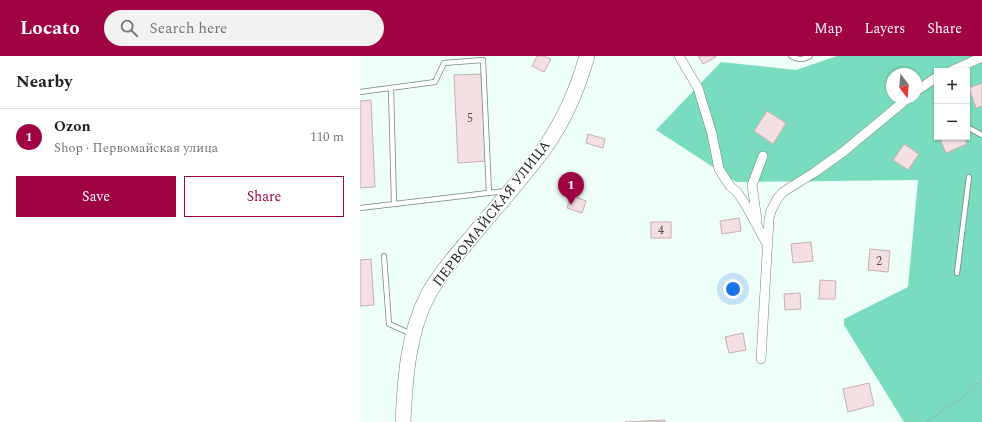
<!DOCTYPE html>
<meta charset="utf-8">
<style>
:root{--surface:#fff;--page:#f2f2f2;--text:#222;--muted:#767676;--line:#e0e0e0;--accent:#a00343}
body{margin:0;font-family:Spectral,serif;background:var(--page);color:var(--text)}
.controls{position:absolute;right:12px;top:12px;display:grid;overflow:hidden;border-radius:0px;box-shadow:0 1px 3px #0004}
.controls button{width:36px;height:36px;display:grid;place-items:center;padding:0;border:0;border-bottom:1px solid var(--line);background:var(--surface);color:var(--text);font:20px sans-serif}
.compass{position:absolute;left:526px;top:12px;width:36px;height:36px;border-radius:50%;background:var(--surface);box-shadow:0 1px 3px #0004;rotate:164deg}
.you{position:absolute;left:373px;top:233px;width:14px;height:14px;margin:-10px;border:3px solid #fff;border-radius:50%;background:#1a73e8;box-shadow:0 0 0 6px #1a73e833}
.badge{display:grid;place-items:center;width:26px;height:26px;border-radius:50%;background:var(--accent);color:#fff;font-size:13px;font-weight:700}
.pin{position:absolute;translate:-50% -33px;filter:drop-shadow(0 1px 2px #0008)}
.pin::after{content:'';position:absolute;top:21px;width:14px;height:12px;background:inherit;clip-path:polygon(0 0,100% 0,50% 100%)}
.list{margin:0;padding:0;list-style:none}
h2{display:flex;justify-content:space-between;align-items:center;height:52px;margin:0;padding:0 16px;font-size:17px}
h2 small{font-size:13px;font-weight:400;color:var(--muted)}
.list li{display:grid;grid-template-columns:26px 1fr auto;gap:12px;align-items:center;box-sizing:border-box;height:56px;padding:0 16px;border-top:1px solid var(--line)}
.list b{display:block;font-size:15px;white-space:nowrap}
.list p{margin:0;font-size:13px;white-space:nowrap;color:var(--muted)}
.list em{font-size:13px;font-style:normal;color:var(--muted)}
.actions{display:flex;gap:8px;padding:12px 16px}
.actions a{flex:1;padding:9px 0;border:1px solid var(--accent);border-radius:0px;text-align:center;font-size:14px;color:var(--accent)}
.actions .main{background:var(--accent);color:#fff}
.icon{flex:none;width:22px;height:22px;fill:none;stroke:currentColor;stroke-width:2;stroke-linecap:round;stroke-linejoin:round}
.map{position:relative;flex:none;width:622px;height:366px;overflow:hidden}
header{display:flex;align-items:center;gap:24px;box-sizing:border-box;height:56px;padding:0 20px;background:var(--accent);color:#fff}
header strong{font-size:19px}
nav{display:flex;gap:22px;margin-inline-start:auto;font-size:14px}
.search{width:280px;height:36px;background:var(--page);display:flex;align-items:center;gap:10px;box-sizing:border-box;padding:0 14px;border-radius:22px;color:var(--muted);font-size:15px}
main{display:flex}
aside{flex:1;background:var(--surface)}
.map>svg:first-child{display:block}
.green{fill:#7adcbf;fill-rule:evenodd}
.building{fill:#f4dfe2;stroke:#c9aeb1}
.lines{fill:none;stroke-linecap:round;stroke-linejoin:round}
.lane-casing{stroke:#6e877e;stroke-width:6}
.street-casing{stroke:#6e877e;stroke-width:10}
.primary-casing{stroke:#6e877e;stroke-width:16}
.path{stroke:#9caba6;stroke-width:2;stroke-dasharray:1 3;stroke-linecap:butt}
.lane{stroke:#fff;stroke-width:4.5}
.street{stroke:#fff;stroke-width:9}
.primary{stroke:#fff;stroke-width:15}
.labels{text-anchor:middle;stroke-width:3;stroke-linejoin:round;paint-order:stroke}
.number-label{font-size:12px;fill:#4f5150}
.street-label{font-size:14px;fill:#18221f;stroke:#fff}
</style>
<header>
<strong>Locato</strong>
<div class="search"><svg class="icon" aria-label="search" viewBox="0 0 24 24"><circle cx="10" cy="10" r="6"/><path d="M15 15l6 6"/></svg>Search here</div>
<nav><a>Map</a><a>Layers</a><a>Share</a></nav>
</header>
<main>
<aside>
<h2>Nearby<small></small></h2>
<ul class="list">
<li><span class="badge">1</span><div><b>Ozon</b><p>Shop · Первомайская улица</p></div><em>110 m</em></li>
</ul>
<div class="actions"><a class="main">Save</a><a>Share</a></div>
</aside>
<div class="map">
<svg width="622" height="366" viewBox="0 0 622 366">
<rect width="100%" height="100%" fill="#eefff9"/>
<path class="green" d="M477,0H622V366H544L484,269V263L548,231L558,124L376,126L296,74L361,6L436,14ZM577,15H607V81H577ZM532,18H556V42H532Z"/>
<path class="building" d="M177,0H184L191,3L184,16L172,10Z
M338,0H355L356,1L343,8Z
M121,18L126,105L98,107L94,19Z
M622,27V50L616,52L609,32Z
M11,44L15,131L0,132V45Z
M407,55L426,67L413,88L394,75Z
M228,78L245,83L243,92L226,87Z
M579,81H604L607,88L586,97Z
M544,88L559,98L548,114L533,104Z
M211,139L226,145L222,157L207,152Z
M379,162L381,175L362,178L360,165Z
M291,166H311V182H291Z
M451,186L453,205L433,207L431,188Z
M510,193L530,195L528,216L508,214Z
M11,203L14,249L0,250V204Z
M460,224L476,225L475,243H459Z
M440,237L441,253L425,254L424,238Z
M383,277L386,294L369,297L365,281Z
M509,327L514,349L488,356L483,333Z
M305,364V366H265Z"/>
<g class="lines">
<defs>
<path id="lane" d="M431,0C439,4 442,4 450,0
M31,32L34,148
M0,36L75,26L84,7L123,4L129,137
M607,71L622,79
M0,152L145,135
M24,200L29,268L52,278
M597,217L609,121"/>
<path id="street" d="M319,0L338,32L352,78L359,113L370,130L377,136L387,151L407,188
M591,15L622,1
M556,35L577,21
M397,164L392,129L403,100
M401,303L409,163L411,155L417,143L423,136L455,116L483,96L548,42"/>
<path id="primary" d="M43,366C45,323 48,277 68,239C80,216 102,193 118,173C140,147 163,121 184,93C203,66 218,32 227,0"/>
</defs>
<use href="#lane" class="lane-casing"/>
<use href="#street" class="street-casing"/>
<use href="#primary" class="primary-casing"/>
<path class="path" d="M567,366L613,334L622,324"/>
<use href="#lane" class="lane"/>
<use href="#street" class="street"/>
<use href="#primary" class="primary"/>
</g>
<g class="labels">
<g class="number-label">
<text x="110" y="66">5</text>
<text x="301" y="178">4</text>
<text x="519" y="209">2</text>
</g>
<g class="street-label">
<text transform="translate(131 157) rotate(-52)" y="5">ПЕРВОМАЙСКАЯ УЛИЦА</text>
</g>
</g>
</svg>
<div class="controls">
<button>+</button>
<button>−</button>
</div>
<svg class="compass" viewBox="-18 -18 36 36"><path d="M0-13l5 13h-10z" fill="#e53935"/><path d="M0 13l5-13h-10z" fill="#767676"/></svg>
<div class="you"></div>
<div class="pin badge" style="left:211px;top:149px">1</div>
</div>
</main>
